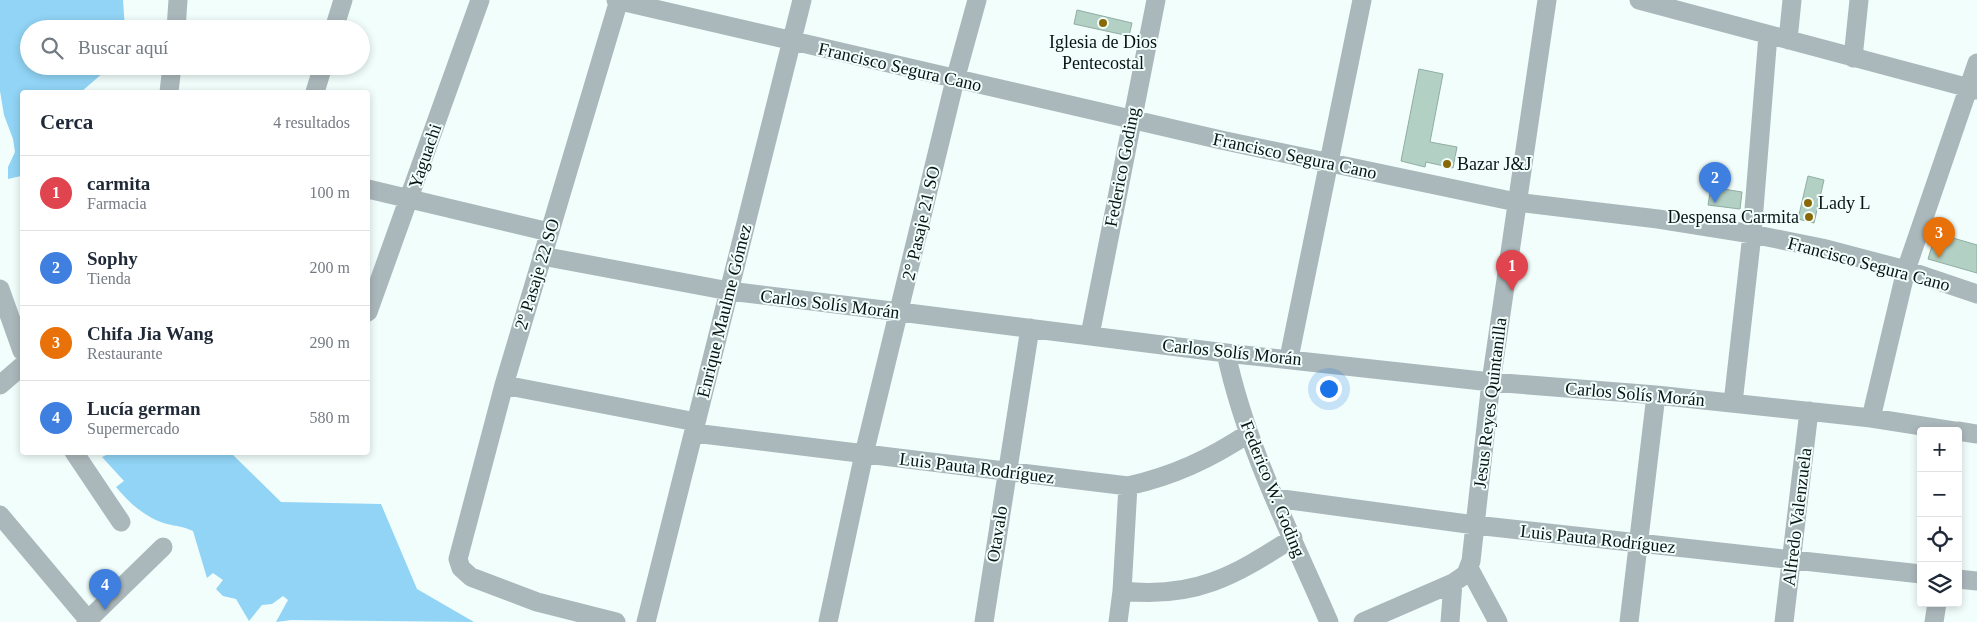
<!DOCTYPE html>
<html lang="es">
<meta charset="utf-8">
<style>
:root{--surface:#fff;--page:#f2f2f3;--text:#1f2937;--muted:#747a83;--line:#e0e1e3;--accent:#7c3aed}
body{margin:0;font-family:"Times New Roman",serif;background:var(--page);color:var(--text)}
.controls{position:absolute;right:15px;bottom:15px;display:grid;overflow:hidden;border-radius:5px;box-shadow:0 2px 8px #0003}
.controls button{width:45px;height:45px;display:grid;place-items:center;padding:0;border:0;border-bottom:1px solid var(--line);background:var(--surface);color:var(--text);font:25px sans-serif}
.you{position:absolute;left:1328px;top:388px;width:18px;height:18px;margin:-12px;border:4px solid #fff;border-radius:50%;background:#1a73e8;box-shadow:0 0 0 8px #1a73e833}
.badge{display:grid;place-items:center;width:32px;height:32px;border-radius:50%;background:var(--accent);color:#fff;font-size:16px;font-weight:700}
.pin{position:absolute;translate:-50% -41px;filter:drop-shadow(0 1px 2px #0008)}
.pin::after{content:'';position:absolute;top:26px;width:18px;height:15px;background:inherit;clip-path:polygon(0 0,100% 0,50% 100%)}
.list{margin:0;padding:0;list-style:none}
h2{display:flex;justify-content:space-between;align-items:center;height:65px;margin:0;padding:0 20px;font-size:21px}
h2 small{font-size:16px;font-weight:400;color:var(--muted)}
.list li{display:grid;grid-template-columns:32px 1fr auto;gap:15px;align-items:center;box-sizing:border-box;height:75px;padding:0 20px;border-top:1px solid var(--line)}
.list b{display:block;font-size:19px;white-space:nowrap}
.list p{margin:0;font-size:16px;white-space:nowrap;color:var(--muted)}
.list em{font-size:16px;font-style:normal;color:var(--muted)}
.icon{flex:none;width:28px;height:28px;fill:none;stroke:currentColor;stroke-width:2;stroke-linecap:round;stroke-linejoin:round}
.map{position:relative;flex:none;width:1977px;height:622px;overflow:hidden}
.search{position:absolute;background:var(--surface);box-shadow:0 2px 8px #0003;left:20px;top:20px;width:350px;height:55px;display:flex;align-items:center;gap:12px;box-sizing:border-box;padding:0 18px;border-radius:28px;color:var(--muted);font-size:19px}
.panel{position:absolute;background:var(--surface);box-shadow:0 2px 8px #0003;left:20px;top:90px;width:350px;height:365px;border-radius:5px}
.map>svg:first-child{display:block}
.water{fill:#91d4f5}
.building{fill:#b3d0c4;stroke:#91ada2}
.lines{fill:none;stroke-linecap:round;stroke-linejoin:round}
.minor{stroke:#abb8bb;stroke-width:19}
.poi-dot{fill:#886906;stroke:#f1fefc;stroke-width:2}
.labels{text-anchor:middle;stroke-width:4;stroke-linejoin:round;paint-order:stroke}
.poi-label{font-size:18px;fill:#081413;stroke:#f1fefc;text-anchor:start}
.street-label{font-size:18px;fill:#081413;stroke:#f1fefc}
</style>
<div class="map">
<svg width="1977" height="622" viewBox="0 0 1977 622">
<rect width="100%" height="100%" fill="#f1fefc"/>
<path class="water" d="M0,0H123L125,29H29V66H111L81,92H22V211L21,176L8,179V167L15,152L13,139L4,115L0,91Z
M112,452L231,453L281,502L381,504L417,589L474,622L291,620L276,622L288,600L283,596L272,604L262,605L249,621L236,599L223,596L216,589L223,580L213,573L207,578L193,531C185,527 176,526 167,524C146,518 130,504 116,487L124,481L102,457Z"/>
<path class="building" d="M1077,10L1132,23L1129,36L1074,24Z
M1419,69L1443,74L1430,142L1457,147L1453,168L1426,162L1425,167L1401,161Z
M1808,176L1824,180L1814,223L1798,219Z
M1711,187L1742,192L1740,209L1708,205Z
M1936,233L1977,245V273L1928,259Z"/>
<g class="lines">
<path class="minor" d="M616,0L1221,140L1516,202L1658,219L1752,234L1822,248L1906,270L1977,294
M1639,0L1977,90
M176,29L178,0
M334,29L343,0
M1788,40L1792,0
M1853,58L1859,0
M169,92L172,66
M315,92L323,66
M368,189L549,232
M542,256L729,291L900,312L1226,353L1491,382L1656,395L1871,418L1954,431
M0,289L22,351
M368,312L480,0
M1090,335L1156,0
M1226,353C1246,447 1291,534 1329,622
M1289,358L1362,0
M0,385L22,366
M504,385L696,422
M1733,403L1752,234L1768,35
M1871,418L1906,270L1977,63
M1958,431L1977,434
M694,433L1128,486C1173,476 1210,459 1249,433
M74,452L121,522
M1275,498L1475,525L1921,574
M0,515L90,622
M1469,568L1498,622
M1958,579L1977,581
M1122,591C1195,599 1234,576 1293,538
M86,622L163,547
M616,622L537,602L471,577L461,568L458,559L504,385L619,0
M646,622L802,0
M828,622L864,454L955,80L977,0
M984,622L1030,328
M1118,622L1122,591L1128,486
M1363,622L1453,583
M1450,622L1453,583L1466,574L1471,561L1491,382L1547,0
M1629,622L1656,395
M1784,622L1809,411
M1934,622L1937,603"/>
</g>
<g class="poi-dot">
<circle cx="1103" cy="23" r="5"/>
<circle cx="1447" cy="164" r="5"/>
<circle cx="1808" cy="203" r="5"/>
<circle cx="1809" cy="217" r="5"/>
</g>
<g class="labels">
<g class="poi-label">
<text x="1103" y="48" text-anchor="middle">Iglesia de Dios<tspan x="1103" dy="21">Pentecostal</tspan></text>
<text x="1457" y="170">Bazar J&amp;J</text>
<text x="1818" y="209">Lady L</text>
<text x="1799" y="223" text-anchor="end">Despensa Carmita</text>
</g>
<g class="street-label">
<text transform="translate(900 67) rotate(13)" y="6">Francisco Segura Cano</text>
<text transform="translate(425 156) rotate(-71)" y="6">Yaguachi</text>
<text transform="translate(1295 156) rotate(12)" y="6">Francisco Segura Cano</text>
<text transform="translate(1122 167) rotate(-79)" y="6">Federico Goding</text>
<text transform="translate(921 223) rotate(-77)" y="6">2° Pasaje 21 SO</text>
<text transform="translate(1869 264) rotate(15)" y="6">Francisco Segura Cano</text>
<text transform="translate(537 274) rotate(-73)" y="6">2º Pasaje 22 SO</text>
<text transform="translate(830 304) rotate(7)" y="6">Carlos Solís Morán</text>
<text transform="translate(724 311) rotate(-76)" y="6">Enrique Maulme Gómez</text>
<text transform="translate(1232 352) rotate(6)" y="6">Carlos Solís Morán</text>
<text transform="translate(1635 394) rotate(5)" y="6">Carlos Solís Morán</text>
<text transform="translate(1490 403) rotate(-83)" y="6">Jesus Reyes Quintanilla</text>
<text transform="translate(977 468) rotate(7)" y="6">Luis Pauta Rodríguez</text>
<text transform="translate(1273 489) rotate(68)" y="6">Federico W. Goding</text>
<text transform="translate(1797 517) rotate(-83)" y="6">Alfredo Valenzuela</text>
<text transform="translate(997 534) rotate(-81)" y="6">Otavalo</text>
<text transform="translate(1598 539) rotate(6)" y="6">Luis Pauta Rodríguez</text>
</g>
</g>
</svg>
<div class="controls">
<button>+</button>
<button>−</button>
<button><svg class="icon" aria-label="locate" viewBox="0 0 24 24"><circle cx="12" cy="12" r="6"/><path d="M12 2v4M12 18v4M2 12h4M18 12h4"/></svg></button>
<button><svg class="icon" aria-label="layers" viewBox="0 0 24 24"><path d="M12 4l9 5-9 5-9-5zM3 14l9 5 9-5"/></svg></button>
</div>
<div class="you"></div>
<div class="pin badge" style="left:1512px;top:291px;background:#e0444e">1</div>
<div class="pin badge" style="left:1715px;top:203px;background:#3f7fe0">2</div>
<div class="pin badge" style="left:1939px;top:258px;background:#e8710a">3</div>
<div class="pin badge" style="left:105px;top:610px;background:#3f7fe0">4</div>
<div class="search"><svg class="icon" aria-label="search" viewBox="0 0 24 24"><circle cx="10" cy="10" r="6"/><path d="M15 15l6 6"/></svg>Buscar aquí</div>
<section class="panel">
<h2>Cerca<small>4 resultados</small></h2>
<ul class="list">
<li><span class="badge" style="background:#e0444e">1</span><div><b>carmita</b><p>Farmacia</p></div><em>100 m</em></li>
<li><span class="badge" style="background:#3f7fe0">2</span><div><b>Sophy</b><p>Tienda</p></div><em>200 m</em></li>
<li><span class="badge" style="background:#e8710a">3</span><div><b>Chifa Jia Wang</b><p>Restaurante</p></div><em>290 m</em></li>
<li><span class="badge" style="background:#3f7fe0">4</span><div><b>Lucía german</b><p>Supermercado</p></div><em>580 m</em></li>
</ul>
</section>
</div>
